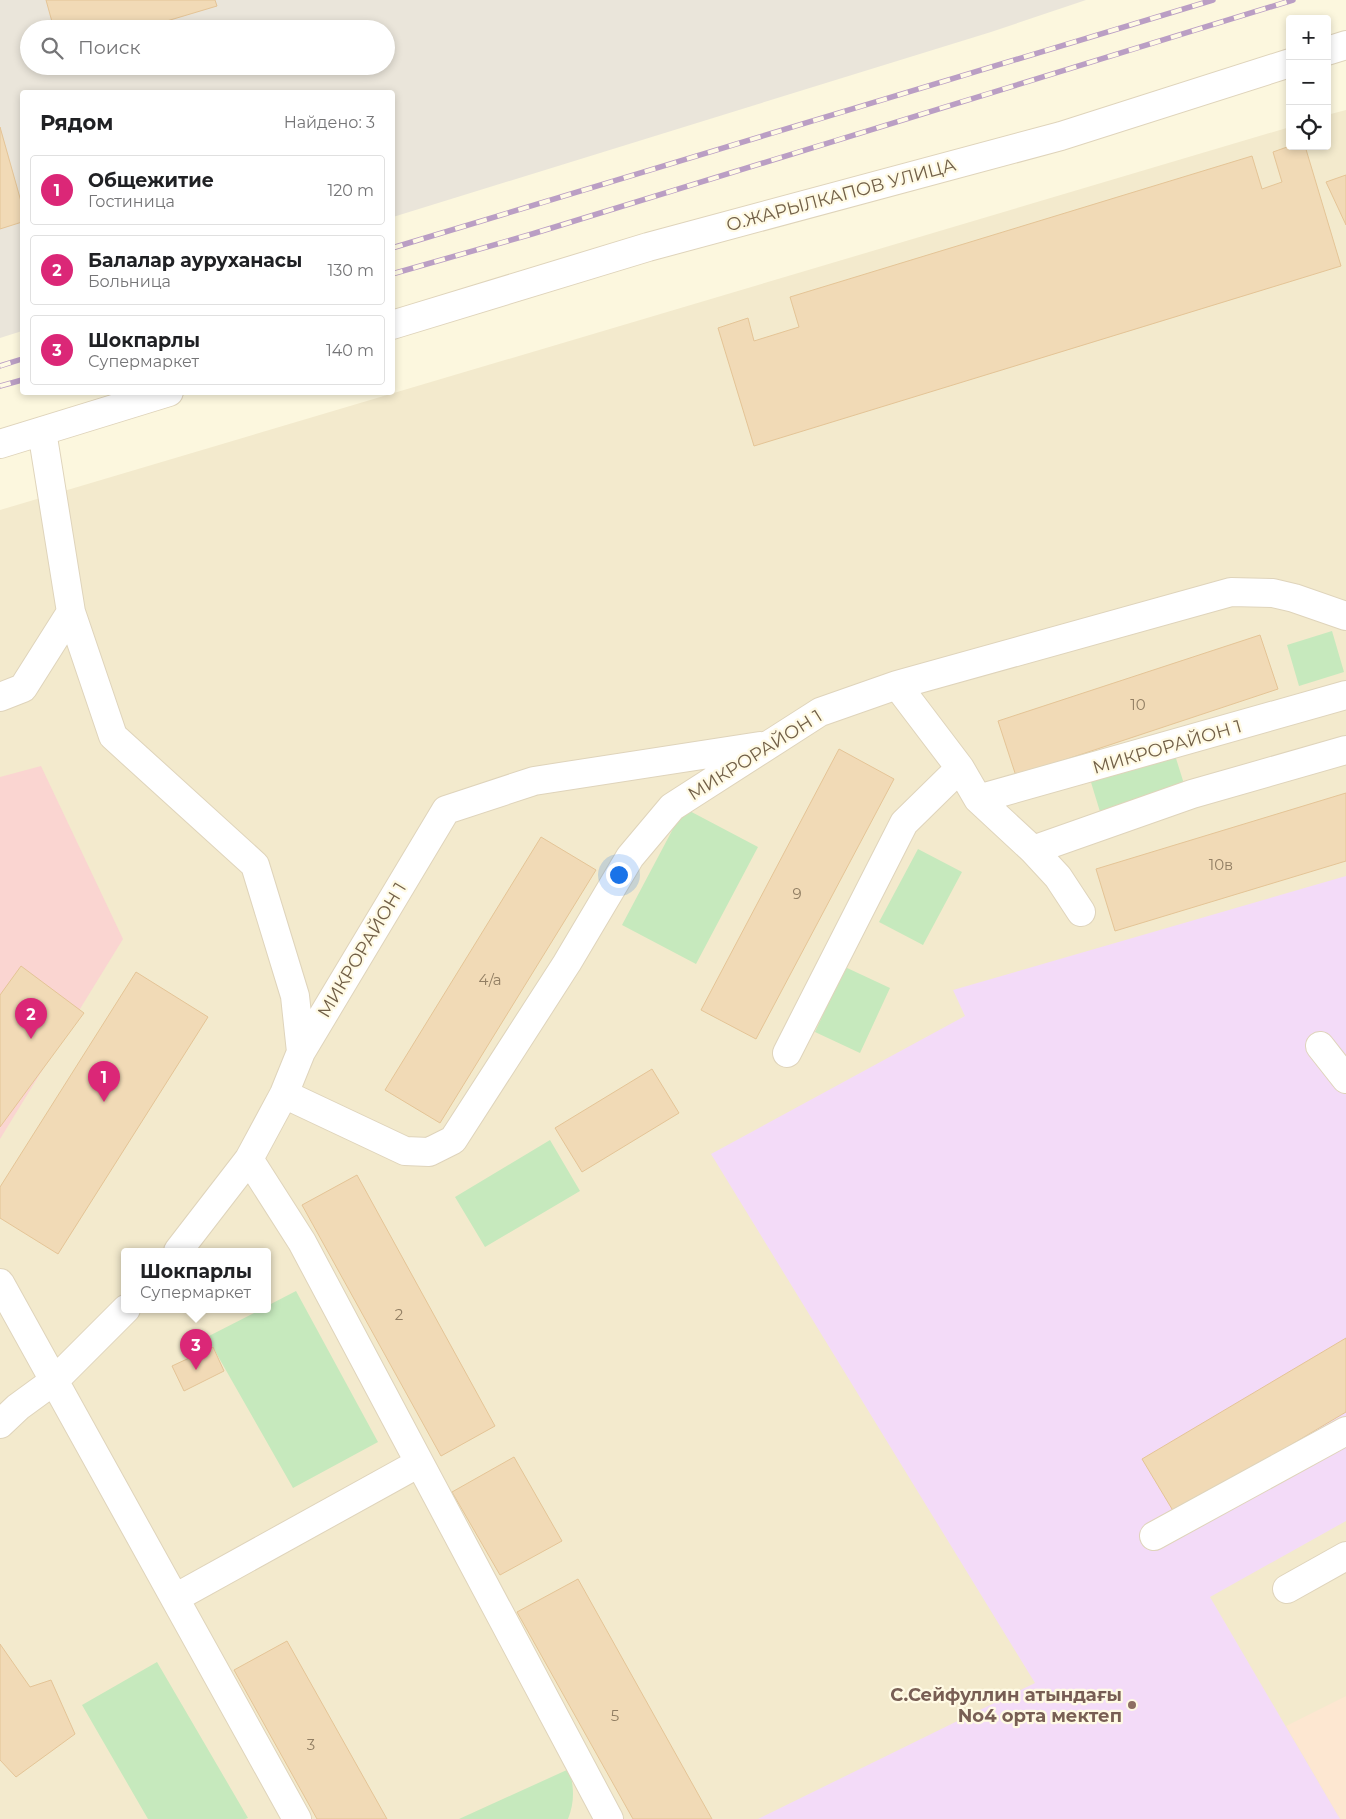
<!DOCTYPE html>
<html lang="ru">
<meta charset="utf-8">
<style>
:root{--surface:#fff;--page:#f6f6f6;--text:#202124;--muted:#757577;--line:#e0e0e0;--accent:#db2777}
body{margin:0;font-family:Montserrat,sans-serif;background:var(--page);color:var(--text)}
.controls{position:absolute;right:15px;top:15px;display:grid;overflow:hidden;border-radius:5px;box-shadow:0 2px 8px #0003}
.controls button{width:45px;height:45px;display:grid;place-items:center;padding:0;border:0;border-bottom:1px solid var(--line);background:var(--surface);color:var(--text);font:25px sans-serif}
.you{position:absolute;left:618px;top:874px;width:18px;height:18px;margin:-12px;border:4px solid #fff;border-radius:50%;background:#1a73e8;box-shadow:0 0 0 8px #1a73e833}
.badge{display:grid;place-items:center;width:32px;height:32px;border-radius:50%;background:var(--accent);color:#fff;font-size:16px;font-weight:700}
.pin{position:absolute;translate:-50% -41px;filter:drop-shadow(0 1px 2px #0008)}
.pin::after{content:'';position:absolute;top:26px;width:18px;height:15px;background:inherit;clip-path:polygon(0 0,100% 0,50% 100%)}
.popup{position:absolute;left:121px;top:1248px;width:150px;height:65px;box-sizing:border-box;display:grid;place-content:center;border-radius:5px;background:var(--surface);filter:drop-shadow(0 1px 4px #0005);font-size:16px;white-space:nowrap;color:var(--muted)}
.popup b{font-size:19px;color:var(--text)}
.popup::after{content:'';position:absolute;left:50%;top:100%;margin-left:-10px;border:10px solid transparent;border-top-color:var(--surface)}
.list{margin:0;padding:0;list-style:none}
h2{display:flex;justify-content:space-between;align-items:center;height:65px;margin:0;padding:0 20px;font-size:21px}
h2 small{font-size:16px;font-weight:400;color:var(--muted)}
.list li{display:grid;grid-template-columns:32px 1fr auto;gap:15px;align-items:center;box-sizing:border-box;height:70px;margin:0 10px 10px;padding:0 10px;border:1px solid var(--line);border-radius:5px}
.list b{display:block;font-size:19px;white-space:nowrap}
.list p{margin:0;font-size:16px;white-space:nowrap;color:var(--muted)}
.list em{font-size:16px;font-style:normal;color:var(--muted)}
.icon{flex:none;width:28px;height:28px;fill:none;stroke:currentColor;stroke-width:2;stroke-linecap:round;stroke-linejoin:round}
.map{position:relative;flex:none;width:1346px;height:1819px;overflow:hidden}
.search{position:absolute;background:var(--surface);box-shadow:0 2px 8px #0003;left:20px;top:20px;width:375px;height:55px;display:flex;align-items:center;gap:12px;box-sizing:border-box;padding:0 18px;border-radius:28px;color:var(--muted);font-size:19px}
.panel{position:absolute;background:var(--surface);box-shadow:0 2px 8px #0003;left:20px;top:90px;width:375px;height:305px;border-radius:5px}
.map>svg:first-child{display:block}
.residential{fill:#f3eacd;fill-rule:evenodd}
.commercial{fill:#fde7d1}
.industrial{fill:#eae5da;fill-rule:evenodd}
.education{fill:#f3dbf8}
.medical{fill:#fad5d1}
.green{fill:#c6e9bd}
.building{fill:#f1dab6;stroke:#e4c496}
.lines{fill:none;stroke-linecap:round;stroke-linejoin:round}
.minor-casing{stroke:#dfd4bb;stroke-width:30}
.minor{stroke:#fff;stroke-width:28}
.rail-casing{stroke:#ba9ec4;stroke-width:5.5}
.rail{stroke:#fffae4;stroke-width:4;stroke-dasharray:11;stroke-linecap:butt}
.education-dot{fill:#8d6e63;stroke:#fffae4;stroke-width:2}
.labels{text-anchor:middle;stroke-width:4.5;stroke-linejoin:round;paint-order:stroke}
.number-label{font-size:15px;fill:#917e63}
.street-label{font-size:18px;fill:#715f47;stroke:#fffae4}
.education-label{font-size:18px;font-weight:bold;fill:#785e54;stroke:#fffae4;text-anchor:end}
</style>
<div class="map">
<svg width="1346" height="1819" viewBox="0 0 1346 1819">
<rect width="100%" height="100%" fill="#fcf7de"/>
<path class="residential" d="M1346,110V1819H0V510L1290,127V146H1327V115ZM125,1251H267V1309H125Z"/>
<path class="commercial" d="M1346,1696V1819H1340L1286,1726Z"/>
<path class="industrial" d="M0,0H1086L991,32L393,217L392,92H22V331L0,338ZM29,29H386V66H29Z"/>
<path class="education" d="M1346,876V1521L1210,1597L1340,1819H758L1035,1683L711,1154L965,1016L953,990Z"/>
<path class="medical" d="M41,766L123,939L0,1139V777Z"/>
<path class="green" d="M1332,631L1344,672L1299,686L1287,645Z
M1174,752L1185,787L1101,815L1090,779Z
M684,808L758,847L696,964L622,925Z
M918,849L962,872L923,945L879,922Z
M845,967L890,988L860,1053L815,1032Z
M550,1140L580,1191L485,1247L455,1197Z
M296,1291L378,1442L293,1488L207,1337L262,1309H267V1306Z
M157,1662L248,1818L245,1819H148L82,1705Z
M569,1769C574,1787 575,1801 568,1819H459Z"/>
<path class="building" d="M46,0H215L217,6L140,29H54Z
M0,127L22,205V222L0,229Z
M1290,146H1305L1341,266L754,446L718,328L748,318L754,341L799,327L790,297L1252,156L1262,189L1282,182L1273,152Z
M1346,175V225L1326,182Z
M1260,635L1278,689L1016,776L998,721Z
M839,749L894,779L756,1039L701,1010Z
M1346,793V861L1115,931L1096,869Z
M541,837L596,870L440,1123L385,1090Z
M21,966L84,1013L0,1127V995Z
M136,972L208,1017L58,1254L0,1218V1187Z
M652,1069L679,1113L582,1172L555,1128Z
M357,1175L495,1426L441,1456L302,1205Z
M1346,1338V1412L1175,1514L1142,1459Z
M213,1347L224,1371L184,1391L172,1366Z
M514,1457L562,1541L500,1575L452,1492Z
M578,1579L712,1819H633L517,1612Z
M287,1641L387,1819H317L234,1670Z
M0,1644L30,1687L51,1680L75,1734L16,1777L0,1760Z"/>
<g class="lines">
<defs>
<path id="minor" d="M1327,51L1346,45
M392,325L648,247L1061,136L1290,63
M42,431L71,612L113,736L255,865L295,996L301,1052
M0,444L169,392
M897,685L1231,592L1273,593L1294,598L1346,616
M0,697L23,688L71,612
M978,799L1346,695
M1033,850L1192,794L1346,750
M1320,1046L1346,1079
M787,1053L904,823L960,768
M284,1094L405,1151L429,1152L453,1140L567,963L630,857L672,807L820,712L897,685L960,768L978,799L1033,850L1058,877L1081,912
M249,1159L302,1242L609,1819
M178,1251L249,1159L284,1094L301,1052L446,810L534,781L760,746
M0,1283L297,1819
M0,1424L18,1407L55,1380L126,1309
M1154,1536L1346,1431
M1287,1589L1346,1556
M175,1598L419,1463"/>
</defs>
<use href="#minor" class="minor-casing"/>
<use href="#minor" class="minor"/>
<defs>
<path id="rail" d="M392,248L1213,0
M392,274L532,234L1293,0
M0,366L22,359
M0,386L22,380"/>
</defs>
<use href="#rail" class="rail-casing"/>
<use href="#rail" class="rail"/>
</g>
<circle class="education-dot" cx="1132" cy="1705" r="5"/>
<g class="labels">
<g class="number-label">
<text x="1138" y="710">10</text>
<text x="1221" y="870">10в</text>
<text x="797" y="899">9</text>
<text x="490" y="985">4/а</text>
<text x="399" y="1320">2</text>
<text x="615" y="1721">5</text>
<text x="311" y="1750">3</text>
</g>
<g class="street-label">
<text transform="translate(841 195) rotate(-15)" y="6">О.ЖАРЫЛКАПОВ УЛИЦА</text>
<text transform="translate(1167 747) rotate(-16)" y="6">МИКРОРАЙОН 1</text>
<text transform="translate(755 755) rotate(-32)" y="6">МИКРОРАЙОН 1</text>
<text transform="translate(362 950) rotate(-59)" y="6">МИКРОРАЙОН 1</text>
</g>
<g class="education-label">
<text x="1122" y="1701">С.Сейфуллин атындағы<tspan x="1122" dy="21">No4 орта мектеп</tspan></text>
</g>
</g>
</svg>
<div class="controls">
<button>+</button>
<button>−</button>
<button><svg class="icon" aria-label="locate" viewBox="0 0 24 24"><circle cx="12" cy="12" r="6"/><path d="M12 2v4M12 18v4M2 12h4M18 12h4"/></svg></button>
</div>
<div class="you"></div>
<div class="pin badge" style="left:104px;top:1102px">1</div>
<div class="pin badge" style="left:31px;top:1039px">2</div>
<div class="pin badge" style="left:196px;top:1370px">3</div>
<div class="popup"><b>Шокпарлы</b>Супермаркет</div>
<div class="search"><svg class="icon" aria-label="search" viewBox="0 0 24 24"><circle cx="10" cy="10" r="6"/><path d="M15 15l6 6"/></svg>Поиск</div>
<section class="panel">
<h2>Рядом<small>Найдено: 3</small></h2>
<ul class="list">
<li><span class="badge">1</span><div><b>Общежитие</b><p>Гостиница</p></div><em>120 m</em></li>
<li><span class="badge">2</span><div><b>Балалар ауруханасы</b><p>Больница</p></div><em>130 m</em></li>
<li><span class="badge">3</span><div><b>Шокпарлы</b><p>Супермаркет</p></div><em>140 m</em></li>
</ul>
</section>
</div>
